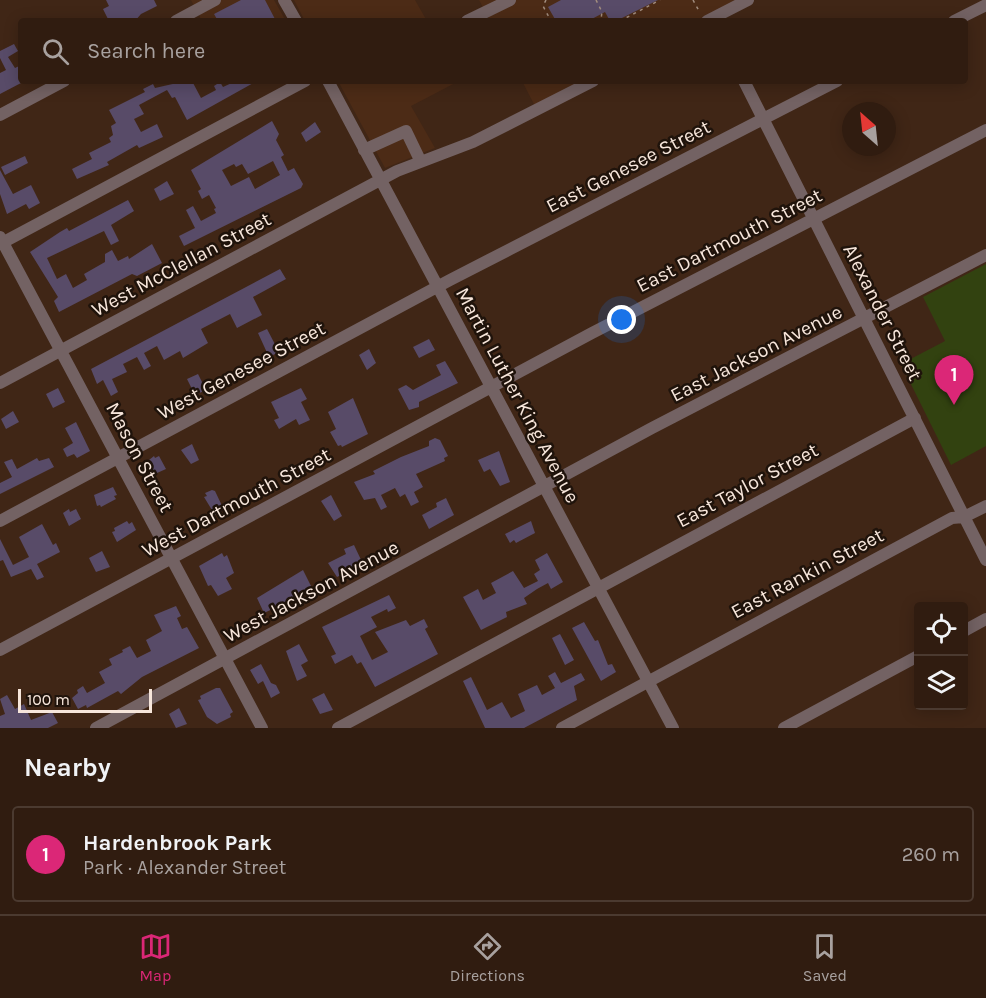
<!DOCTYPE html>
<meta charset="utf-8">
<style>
:root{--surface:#301c10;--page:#382519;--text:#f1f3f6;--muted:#a8a19f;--line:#4b3a30;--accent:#db2777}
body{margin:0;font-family:Karla,sans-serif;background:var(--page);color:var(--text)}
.controls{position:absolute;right:18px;bottom:18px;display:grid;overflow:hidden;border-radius:6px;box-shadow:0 3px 15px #0003}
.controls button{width:54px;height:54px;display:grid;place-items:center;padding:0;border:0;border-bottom:2px solid var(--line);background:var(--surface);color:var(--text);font:30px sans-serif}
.compass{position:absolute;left:842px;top:102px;width:54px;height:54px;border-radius:50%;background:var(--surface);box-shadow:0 3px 15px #0003;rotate:333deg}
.scale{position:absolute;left:18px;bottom:15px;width:134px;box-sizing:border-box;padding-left:6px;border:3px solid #f7e6db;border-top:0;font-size:16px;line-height:21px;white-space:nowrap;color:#f7e6db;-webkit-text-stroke:4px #1f130b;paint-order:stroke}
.you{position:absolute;left:622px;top:320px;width:21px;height:21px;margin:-15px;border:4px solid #fff;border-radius:50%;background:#1a73e8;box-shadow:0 0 0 9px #1a73e833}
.badge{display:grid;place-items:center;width:39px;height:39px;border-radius:50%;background:var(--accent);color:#fff;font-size:20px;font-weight:700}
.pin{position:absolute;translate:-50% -50px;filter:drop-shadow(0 2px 3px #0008)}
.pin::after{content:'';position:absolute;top:32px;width:21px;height:18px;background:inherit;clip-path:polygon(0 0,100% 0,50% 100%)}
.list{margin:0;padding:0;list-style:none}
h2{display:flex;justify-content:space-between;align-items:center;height:78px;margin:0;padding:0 24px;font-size:26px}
h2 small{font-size:20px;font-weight:400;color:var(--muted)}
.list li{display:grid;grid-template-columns:39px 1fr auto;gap:18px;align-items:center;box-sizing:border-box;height:96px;margin:0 12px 12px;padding:0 12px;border:2px solid var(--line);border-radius:6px}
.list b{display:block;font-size:22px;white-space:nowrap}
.list p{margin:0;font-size:20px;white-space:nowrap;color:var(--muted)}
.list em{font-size:20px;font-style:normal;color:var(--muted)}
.icon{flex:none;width:33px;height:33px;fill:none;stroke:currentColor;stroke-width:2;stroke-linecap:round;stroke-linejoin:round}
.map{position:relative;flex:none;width:986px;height:728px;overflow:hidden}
.search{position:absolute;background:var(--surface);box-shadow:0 3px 15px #0003;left:18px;right:18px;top:18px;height:66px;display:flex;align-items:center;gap:15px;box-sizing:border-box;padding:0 21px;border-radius:6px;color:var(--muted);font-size:22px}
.sheet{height:186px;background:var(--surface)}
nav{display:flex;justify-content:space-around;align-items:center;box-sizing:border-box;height:84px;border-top:2px solid var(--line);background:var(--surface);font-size:16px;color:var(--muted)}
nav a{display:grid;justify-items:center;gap:3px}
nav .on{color:var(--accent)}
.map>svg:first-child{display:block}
.built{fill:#4c2b16}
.green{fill:#324210}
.building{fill:#584b68;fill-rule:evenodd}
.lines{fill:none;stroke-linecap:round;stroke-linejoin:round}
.path{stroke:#a18c7e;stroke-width:1.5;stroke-dasharray:3 4.5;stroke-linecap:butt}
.minor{stroke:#736263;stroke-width:12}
.labels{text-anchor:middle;stroke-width:5;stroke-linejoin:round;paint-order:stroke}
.street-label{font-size:20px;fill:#f7e6db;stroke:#1f130b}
</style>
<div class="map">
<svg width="986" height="728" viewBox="0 0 986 728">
<rect width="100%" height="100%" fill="#402616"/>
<path class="built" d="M191,0H274L286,21H202Z
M294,0H415L427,21H305Z
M479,0H738L698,21H485L489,18Z
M338,81H459L411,106L435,148L385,168Z
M522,81H583L535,106Z"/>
<path class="green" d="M986,264V446L951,465L901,364L945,341L923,297Z"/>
<path class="building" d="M106,0H154L157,6L141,14L135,21H109L103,9L109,6Z
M241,0H265L276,21H218L214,14Z
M561,0H658L616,21H610L605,12L588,21H556L548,7Z
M14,44L18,51L8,57L15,68L21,65V83L0,94V73L6,70L0,58V51Z
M176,81H192L201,98L216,90L214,86L220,82L223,87L236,81H257L187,120L175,97L172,98L167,90L139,105L144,114L134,119L141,132L157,124L163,137L139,148L137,145L107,162L109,165L77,179L72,169L92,159L89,153L111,142L109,138L113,135L111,126L116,123L109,110L145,92L143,89L153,84L155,88L177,83Z
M272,121L279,134L276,140L284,155L281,157L288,171L294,168L303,184L301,188L184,246L179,236L195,228L186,210L193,206L201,221L216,213L214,209L216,208L209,195L202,199L198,191L201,189L191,170ZM273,161L280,175L255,189L249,177L231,186L222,170L234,164L236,167L242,164L248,174Z
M315,122L321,132L306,142L301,133Z
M25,156L28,163L5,175L1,167Z
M0,170L13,194L31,185L40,203L29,209L26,204L7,214L0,194Z
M167,181L174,194L160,201L154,189Z
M128,200L134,211L111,225L119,241L111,245L104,231L47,258L57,279L66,274L73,288L87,280L84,274L105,262V254L112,250L118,261L128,256L129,259L152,244L162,263L137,276L132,274L59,312L54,301L58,297L30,252L60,232L67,228L69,231Z
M280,269L286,279L253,297L262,315L237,328L230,314L201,329L208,343L183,358L180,351L164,360L157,346L144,353L151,366L144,370L137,357L123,364L127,372L112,379L118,392L111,396L103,380L97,384L91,369Z
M267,329L279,352L269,357L258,333Z
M429,339L435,350L419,358L413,347Z
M369,349L376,363L367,370L359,355Z
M445,361L458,383L419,402V407L409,410L398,389L406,385L413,390L441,375L436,365Z
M198,374L206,390L195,395L187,379Z
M58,388L65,402L53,408L46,394Z
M301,388L307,399L301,402L310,420L299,425L296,419L279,429L274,420L279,418L271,402Z
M353,398L368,434L342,447L341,445L338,446L330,432L336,429L328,412Z
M13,411L19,422L6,429L1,419Z
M76,422L90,451L77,458L74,454L67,457L63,449L73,443L65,428Z
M435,438L440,440L448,456L444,458L445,461L416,474L423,487L414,492L419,502L411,506L405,494L400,497L395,488L381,495L387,507L381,510L375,498L364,500L354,482L375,474L373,471L401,457L429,446V441Z
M192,444L199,460L191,464L181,450Z
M499,451L510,482L500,486L490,469L484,472L478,460Z
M154,456L155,458L159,456L166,469L148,477L144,464Z
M37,458L39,461L49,458L54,467L0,494V483L12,477L4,462L12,459L17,469Z
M113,487L117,495L114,496L116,499L101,507L100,505L97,506L94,495Z
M212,490L215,491L224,510L215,515L204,497L207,496L205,493Z
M331,495L342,516L334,521L321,501Z
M446,498L454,515L429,529L422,515L437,507L436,503Z
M69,509L70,512L76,509L81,519L69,526L63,513Z
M127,521L129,524L132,522L136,530L117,542L112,532L115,531L114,528Z
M531,521L535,533L516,543L514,540L510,543L505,534Z
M42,524L53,545L56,543L60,552L37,564L44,577L37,580L31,569L11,577L3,560L0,561V539L13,565L29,557L19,537Z
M354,545L363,564L337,577L328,563L346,554L344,549Z
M102,551L110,567L96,572L89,558Z
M222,553L224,557L227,555L234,573L226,578L232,589L218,596L211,585L208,586L199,566Z
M547,553L563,582L551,589L548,583L537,589L524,598L527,604L506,612L507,617L481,630L463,597L478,589L483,600L496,593L491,583L513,571L524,588L538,581L534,574L540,570L535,560Z
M303,570L313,590L264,613L257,598Z
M389,595L396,608L388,612L387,609L371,617L377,627L360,636L372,660L388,652L375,632L406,620L410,626L424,619L428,627L425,629L438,654L375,687L361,662L357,664L352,655L335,664L331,656L336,654L322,627Z
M176,606L181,616L177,618L182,629L187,627L199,648L142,677L121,694L118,691L87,708L86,705L78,709L72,698L78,693L77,690L83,686L87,693L105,683L99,672L112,665L109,659L123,652L122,650L130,646L137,658L151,651L146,640L162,631L154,615Z
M584,622L595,641L598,640L608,665L612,664L616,672L601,681L572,628Z
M560,634L574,660L565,665L552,638Z
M299,644L308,661L301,665L307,676L297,681L286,651Z
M261,664L271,683L276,685L280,693L271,698L263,681L258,684L250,670Z
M555,672L561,683L581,673L585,680L574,686L577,700L524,728H485L463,681L471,677L487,710L502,702L511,718L525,711L518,694L537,685L542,695L555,688L548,676Z
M216,688H220L233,712L230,714L231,717L217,724L207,717L198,700L201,699L200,696Z
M324,693L333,710L320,714L312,699Z
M7,695L15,709L24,704L31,720L52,712L58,723L48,728H0V716L5,714L0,699Z
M179,708L187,724L176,728L169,714Z"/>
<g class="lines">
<path class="path" d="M546,0L543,6L551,21
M596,0L602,12L601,19
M693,0L699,11
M597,21H605
M620,21L660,0"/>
<path class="minor" d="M284,0L296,21
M176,21L215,0
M467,21L510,0
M707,21L748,0
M954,21L986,5
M328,81L673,728
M744,81L986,560
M0,115L64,81
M364,150L406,131L420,160
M0,237L262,728
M0,244L305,81
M0,383L397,171L473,142L593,81
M0,521L450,280L837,81
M964,631L986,619
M0,650L592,333L986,130
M96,728L652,428L986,255
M338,728L915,418
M562,728L952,518L964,517L986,506
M784,728L918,656"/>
</g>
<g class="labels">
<g class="street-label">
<text transform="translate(628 166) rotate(-27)" y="7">East Genesee Street</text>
<text transform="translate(729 240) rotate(-27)" y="7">East Dartmouth Street</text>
<text transform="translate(181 264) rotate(-28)" y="7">West McClellan Street</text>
<text transform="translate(883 312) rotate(63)" y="7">Alexander Street</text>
<text transform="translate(756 353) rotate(-27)" y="7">East Jackson Avenue</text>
<text transform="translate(241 370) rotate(-28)" y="7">West Genesee Street</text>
<text transform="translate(518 395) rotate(62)" y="7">Martin Luther King Avenue</text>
<text transform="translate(140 457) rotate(62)" y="7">Mason Street</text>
<text transform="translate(747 485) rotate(-28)" y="7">East Taylor Street</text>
<text transform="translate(236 502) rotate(-28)" y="7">West Dartmouth Street</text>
<text transform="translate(807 573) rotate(-28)" y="7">East Rankin Street</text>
<text transform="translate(311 591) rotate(-28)" y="7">West Jackson Avenue</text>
</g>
</g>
</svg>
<div class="controls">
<button><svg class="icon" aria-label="locate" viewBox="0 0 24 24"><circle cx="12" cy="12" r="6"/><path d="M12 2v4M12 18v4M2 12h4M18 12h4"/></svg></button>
<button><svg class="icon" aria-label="layers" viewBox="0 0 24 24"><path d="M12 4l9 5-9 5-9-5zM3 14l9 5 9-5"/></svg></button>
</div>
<svg class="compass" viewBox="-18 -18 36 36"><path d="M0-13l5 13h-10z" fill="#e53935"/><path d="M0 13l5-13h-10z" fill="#a8a19f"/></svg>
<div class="scale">100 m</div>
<div class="you"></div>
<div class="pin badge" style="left:954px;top:405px">1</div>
<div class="search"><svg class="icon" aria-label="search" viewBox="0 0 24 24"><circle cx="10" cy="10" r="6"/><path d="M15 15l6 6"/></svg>Search here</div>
</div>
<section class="sheet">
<h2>Nearby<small></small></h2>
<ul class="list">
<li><span class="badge">1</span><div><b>Hardenbrook Park</b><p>Park · Alexander Street</p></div><em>260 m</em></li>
</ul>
</section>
<nav>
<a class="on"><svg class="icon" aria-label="map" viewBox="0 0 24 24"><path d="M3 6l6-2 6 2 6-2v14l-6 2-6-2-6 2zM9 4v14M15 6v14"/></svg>Map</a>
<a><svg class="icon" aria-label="directions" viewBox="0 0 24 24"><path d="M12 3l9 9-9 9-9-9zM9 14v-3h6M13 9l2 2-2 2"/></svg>Directions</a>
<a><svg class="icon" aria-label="saved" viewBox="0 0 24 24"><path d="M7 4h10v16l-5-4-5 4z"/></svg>Saved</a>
</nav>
